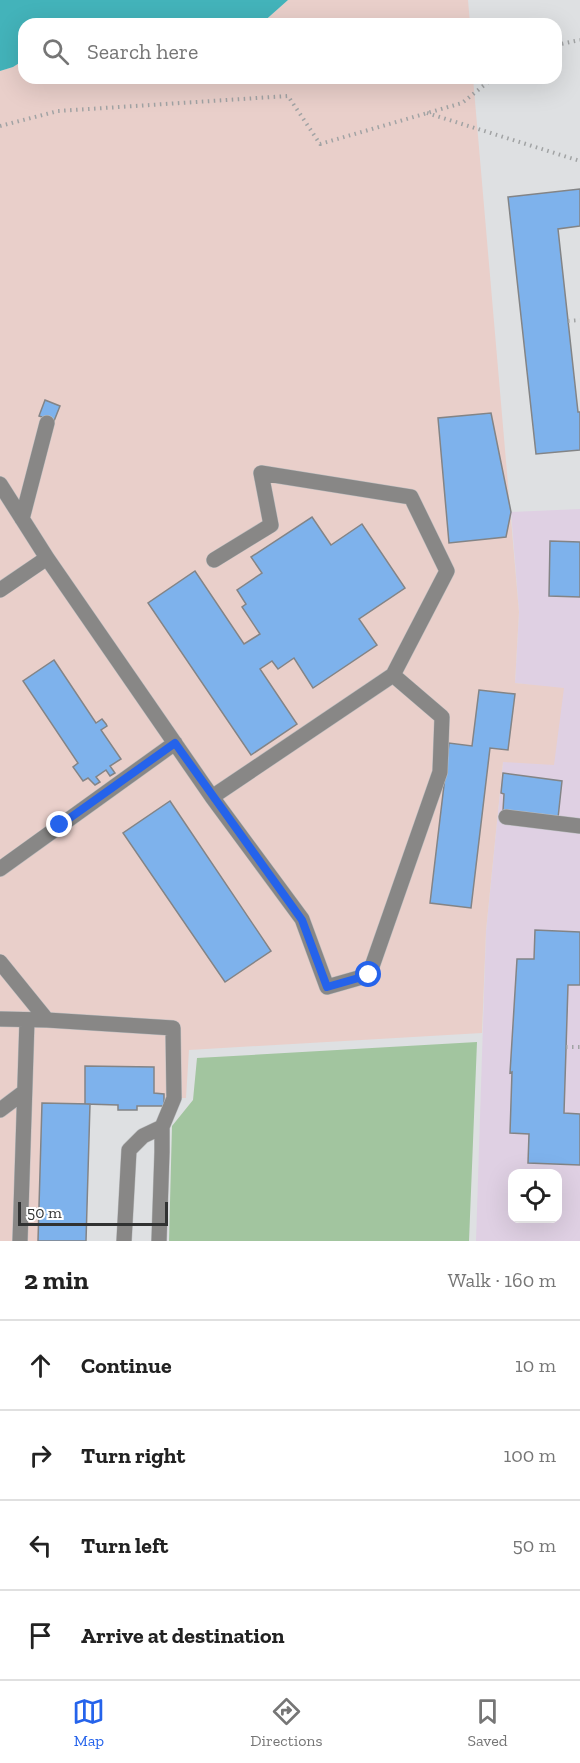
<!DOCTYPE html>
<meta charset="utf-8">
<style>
:root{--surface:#fff;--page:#f6f6f6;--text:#222;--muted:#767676;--line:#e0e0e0;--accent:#2563eb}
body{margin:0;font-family:"Zilla Slab",serif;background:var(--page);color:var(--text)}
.controls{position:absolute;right:18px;bottom:18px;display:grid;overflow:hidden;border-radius:12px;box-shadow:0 6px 24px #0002}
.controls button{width:54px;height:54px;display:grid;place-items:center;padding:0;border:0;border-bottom:2px solid var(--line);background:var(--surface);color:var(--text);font:30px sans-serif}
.scale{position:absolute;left:18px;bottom:15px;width:150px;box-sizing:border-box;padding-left:6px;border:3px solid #313232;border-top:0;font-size:16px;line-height:21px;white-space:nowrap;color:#313232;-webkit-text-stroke:4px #fff;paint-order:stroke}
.stop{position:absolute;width:18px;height:18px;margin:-14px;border:4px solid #2563eb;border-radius:50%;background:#fff}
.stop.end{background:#2563eb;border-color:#fff;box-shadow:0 2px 6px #0008}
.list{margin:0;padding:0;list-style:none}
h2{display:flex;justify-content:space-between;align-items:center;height:78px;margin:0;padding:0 24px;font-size:26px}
h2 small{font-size:20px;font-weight:400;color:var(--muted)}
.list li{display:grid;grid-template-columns:39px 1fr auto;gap:18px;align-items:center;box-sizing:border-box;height:90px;padding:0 24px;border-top:2px solid var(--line)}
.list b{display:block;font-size:22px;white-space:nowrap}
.list em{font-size:20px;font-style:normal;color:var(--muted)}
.icon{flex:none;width:33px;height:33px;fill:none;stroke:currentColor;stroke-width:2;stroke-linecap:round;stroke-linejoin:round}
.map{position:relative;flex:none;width:580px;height:1241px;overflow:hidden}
.search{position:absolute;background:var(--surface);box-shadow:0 6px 24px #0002;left:18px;right:18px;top:18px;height:66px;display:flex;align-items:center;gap:15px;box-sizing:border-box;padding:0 21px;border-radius:18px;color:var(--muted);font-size:22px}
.sheet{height:438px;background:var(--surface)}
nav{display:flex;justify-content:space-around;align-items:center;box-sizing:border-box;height:84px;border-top:2px solid var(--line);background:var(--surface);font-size:16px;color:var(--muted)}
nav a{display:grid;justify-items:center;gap:3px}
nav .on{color:var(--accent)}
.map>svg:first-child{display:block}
.commercial{fill:#dfd0e3;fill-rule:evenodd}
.education{fill:#e9cfca}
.green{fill:#a2c59f}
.water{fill:#43b3ba}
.building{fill:#7eb2ec;stroke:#838486;stroke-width:1.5}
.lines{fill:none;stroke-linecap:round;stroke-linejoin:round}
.minor-casing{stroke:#bbbdbf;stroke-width:16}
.path{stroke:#a1a3a4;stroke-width:4;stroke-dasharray:1.5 4.5;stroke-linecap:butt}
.minor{stroke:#888786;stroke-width:15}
.route{stroke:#2563eb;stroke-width:8}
</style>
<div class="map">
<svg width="580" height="1241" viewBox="0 0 580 1241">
<rect width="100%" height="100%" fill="#dee0e2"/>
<path class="commercial" d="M580,509V1241H476L486,931L503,762L563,689L515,683L519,612L511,512ZM512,1174H558V1218H512Z"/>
<path class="education" d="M288,0H468L470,24H261Z
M24,60V78H473L519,612L515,683L564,688L554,765L503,762L486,931L482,1033L189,1050L186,1098H164V1106H137V1110H118L117,1105H90L86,1241H0V71L13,67Z"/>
<path class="green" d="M477,1042L469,1241H169L172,1126L193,1100L197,1058Z"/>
<path class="water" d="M0,0H288L261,24H24V60L13,67L0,71Z"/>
<path class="building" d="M580,189V226L558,229L578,412H580V450L536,454L508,197Z
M45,400L60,406L54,421L39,416Z
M491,413L511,512L506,537L449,543L438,418Z
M312,517L331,545L362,524L405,588L359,619L377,645L313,688L294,658L278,669L272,661L260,669L297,724L251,755L148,603L195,571L244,644L260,634L242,607L246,604L237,590L262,573L251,557Z
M550,541L580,542V597L549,596Z
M54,660L96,723L102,719L106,724L107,726L101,730L121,759L110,766L115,773L110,776L106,770L96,777L100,782L95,785L88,778L83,781L73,767L78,763L23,681Z
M479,690L515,694L508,750L490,748L471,908L430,903L449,743L472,746Z
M503,773L562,781L558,818L503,811L504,794L501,793Z
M170,801L271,951L225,982L123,833Z
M535,930L580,932V985H568L564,1113L580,1114V1165L528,1163L529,1134L510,1133L512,1072L510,1073L517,959H534Z
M85,1066L154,1067V1093L164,1094V1106H137V1110H118V1105L85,1104Z
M42,1103L90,1104L86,1241H38Z"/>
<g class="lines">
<defs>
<path id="minor" d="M0,484L47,558
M22,519L47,423
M214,560L271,525L261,473L411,497L447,571L393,675
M0,590L47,558L212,797L302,919L327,987L369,975L440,772L442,717L393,675L212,797
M506,817L580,826
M0,869L175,743
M0,962L47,1020
M0,1019L47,1020L173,1028L174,1098L162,1127V1152L159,1241
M0,1110L24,1092
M20,1241L27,1020
M124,1241L129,1150L143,1136L162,1127"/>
</defs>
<use href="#minor" class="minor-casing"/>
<path class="path" d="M556,45L580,40
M427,113L580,161
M0,126L58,111L288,96L320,144L462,103L493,78
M568,321L580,320
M566,1047H580"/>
<use href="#minor" class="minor"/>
</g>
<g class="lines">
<path class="route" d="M60,825L175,743L302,920L327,987L369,975"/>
</g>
</svg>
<div class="controls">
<button><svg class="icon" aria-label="locate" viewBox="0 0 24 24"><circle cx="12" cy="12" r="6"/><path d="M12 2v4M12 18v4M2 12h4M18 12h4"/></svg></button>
</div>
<div class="scale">50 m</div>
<div class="stop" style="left:369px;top:975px"></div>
<div class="stop end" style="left:60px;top:825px"></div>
<div class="search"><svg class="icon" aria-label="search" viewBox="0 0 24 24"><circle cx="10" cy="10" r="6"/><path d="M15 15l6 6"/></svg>Search here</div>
</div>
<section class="sheet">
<h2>2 min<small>Walk · 160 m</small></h2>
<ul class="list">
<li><svg class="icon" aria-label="ahead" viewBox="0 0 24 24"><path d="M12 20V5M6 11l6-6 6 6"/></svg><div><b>Continue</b></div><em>10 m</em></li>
<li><svg class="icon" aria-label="right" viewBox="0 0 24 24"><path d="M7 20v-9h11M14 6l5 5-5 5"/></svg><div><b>Turn right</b></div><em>100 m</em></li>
<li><svg class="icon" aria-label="left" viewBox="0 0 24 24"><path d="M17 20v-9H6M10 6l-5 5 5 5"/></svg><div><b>Turn left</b></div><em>50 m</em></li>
<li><svg class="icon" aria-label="arrive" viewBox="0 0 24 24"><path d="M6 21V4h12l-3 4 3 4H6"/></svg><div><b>Arrive at destination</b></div></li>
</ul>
</section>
<nav>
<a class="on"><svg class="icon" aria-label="map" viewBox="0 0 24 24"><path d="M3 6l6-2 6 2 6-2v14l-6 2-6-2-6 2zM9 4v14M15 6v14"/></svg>Map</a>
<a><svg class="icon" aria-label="directions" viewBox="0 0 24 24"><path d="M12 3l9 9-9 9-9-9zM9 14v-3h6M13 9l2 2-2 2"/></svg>Directions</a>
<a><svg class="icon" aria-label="saved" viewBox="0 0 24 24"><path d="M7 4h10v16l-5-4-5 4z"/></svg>Saved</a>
</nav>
